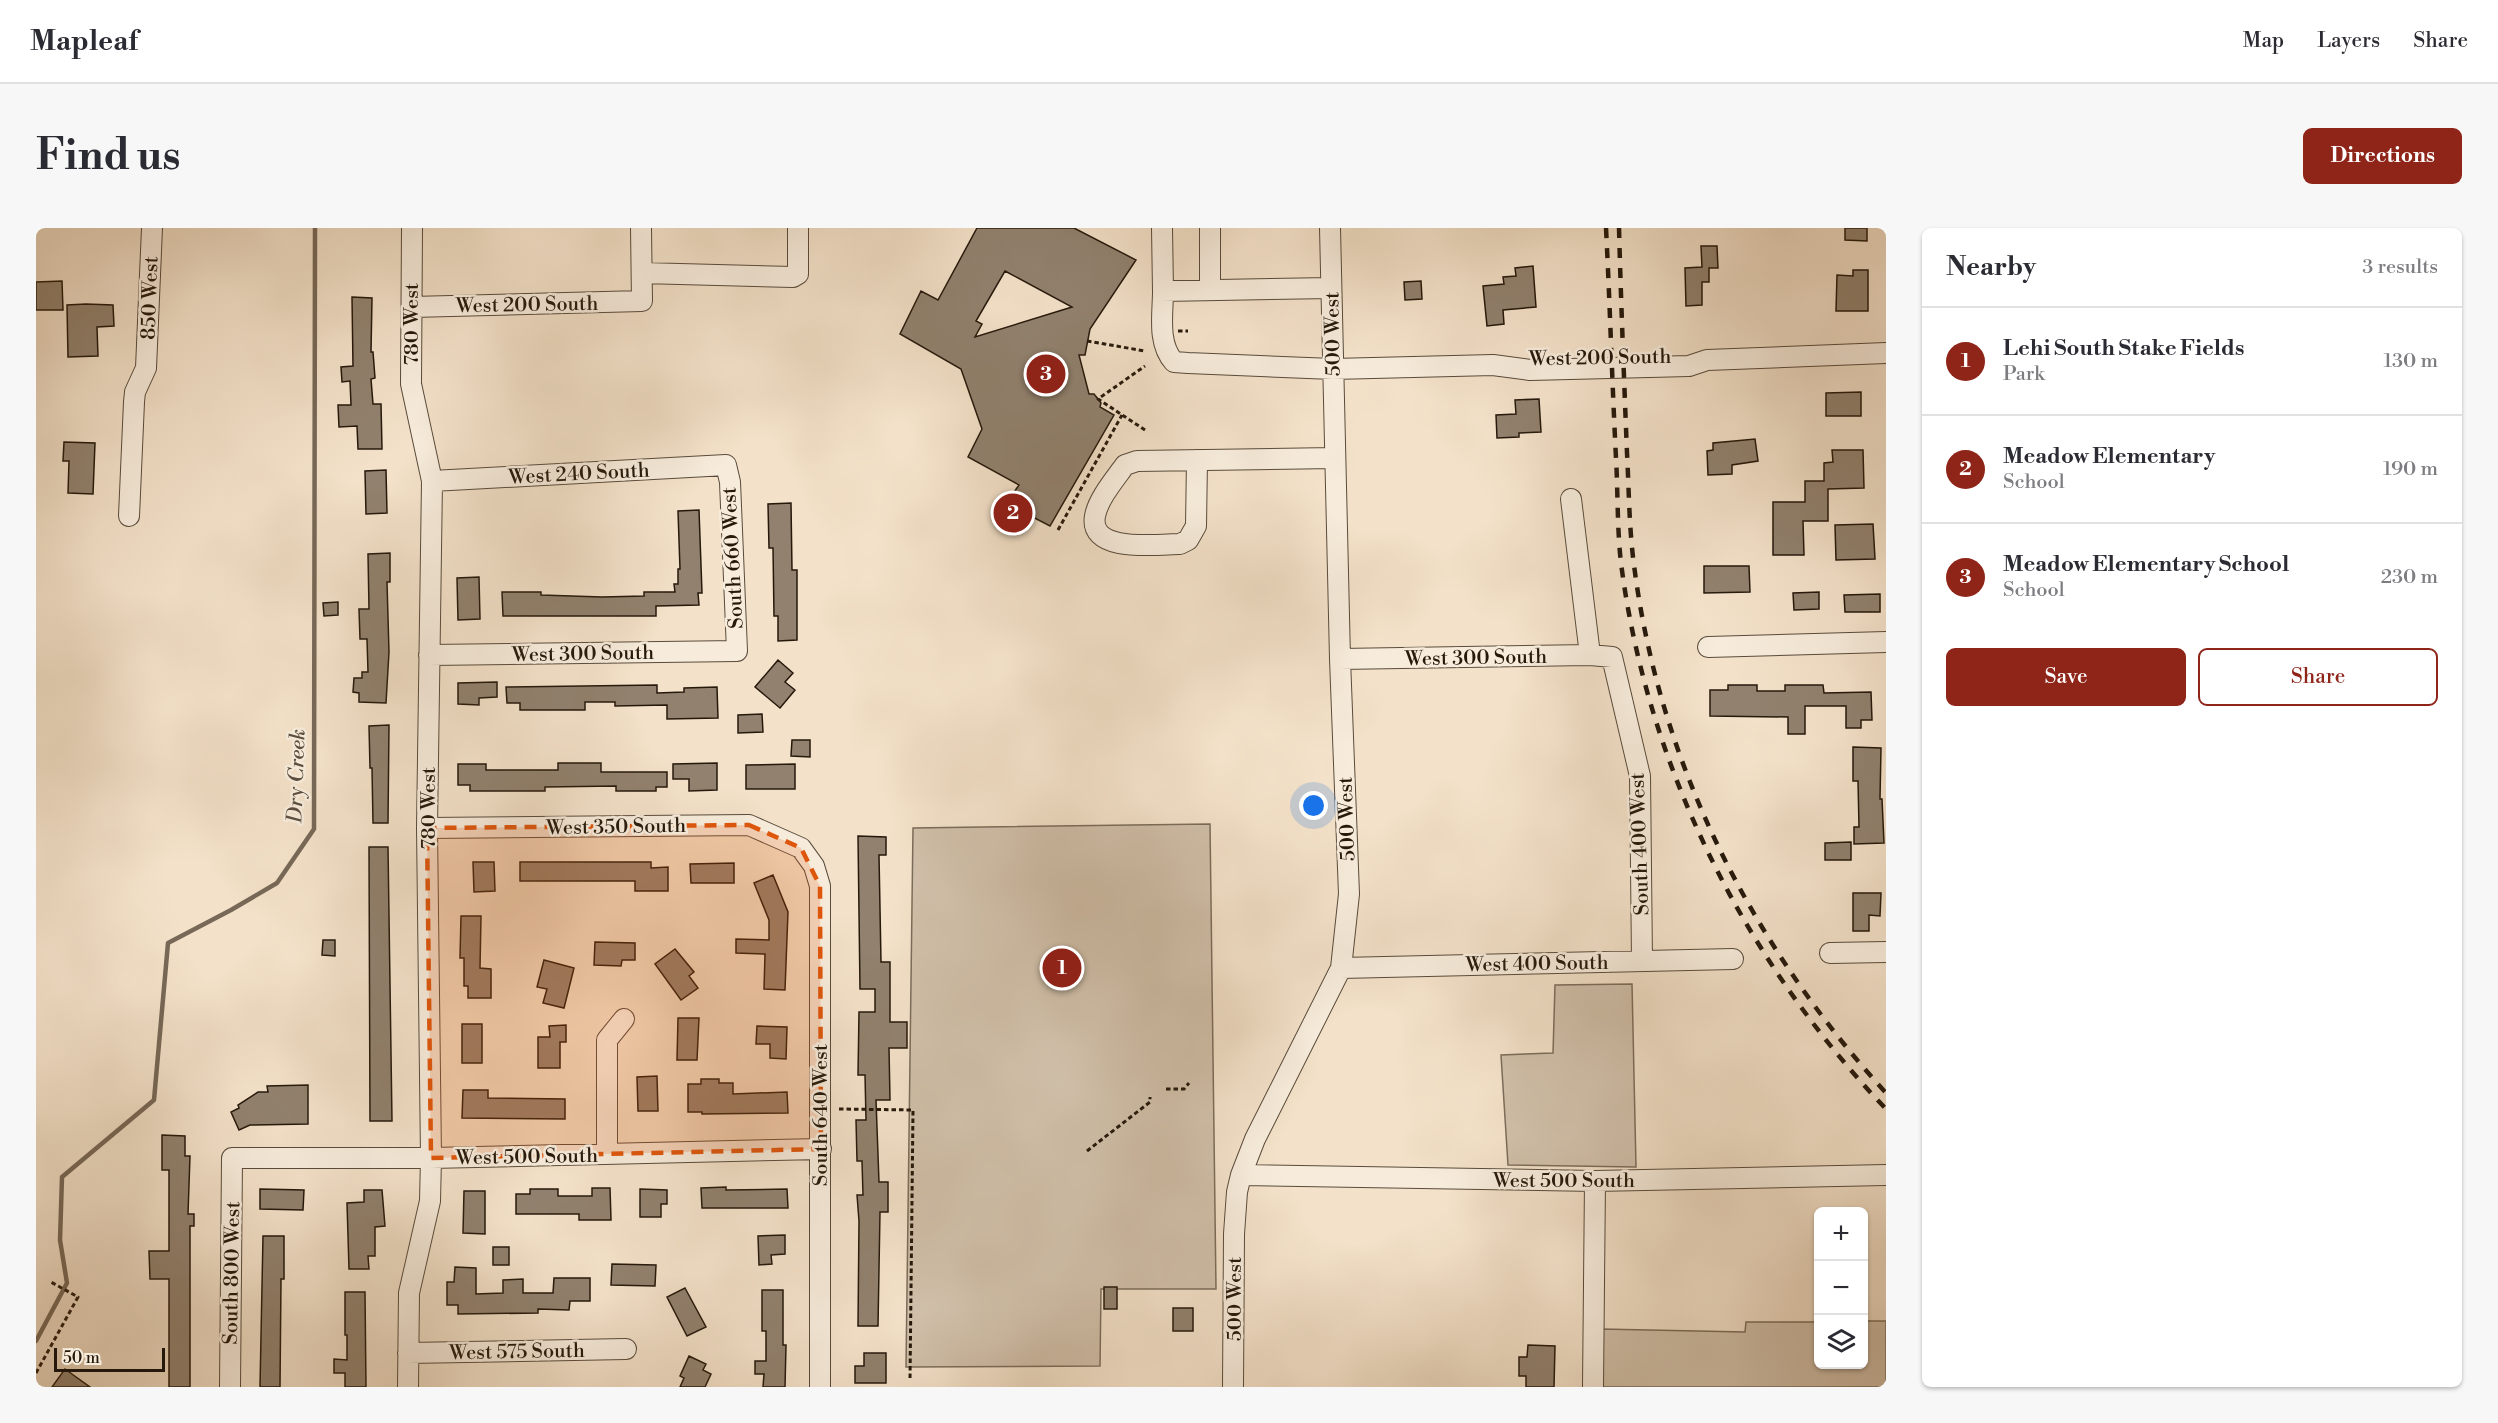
<!DOCTYPE html>
<meta charset="utf-8">
<style>
:root{--surface:#fff;--page:#f7f7f7;--text:#2b2b33;--muted:#7c7c81;--line:#e1e1e2;--accent:#8f2418}
body{margin:0;font-family:"Libre Bodoni",serif;background:var(--page);color:var(--text)}
.controls{position:absolute;right:18px;bottom:18px;display:grid;overflow:hidden;border-radius:9px;box-shadow:0 2px 4px #0004}
.controls button{width:54px;height:54px;display:grid;place-items:center;padding:0;border:0;border-bottom:2px solid var(--line);background:var(--surface);color:var(--text);font:30px sans-serif}
.scale{position:absolute;left:18px;bottom:15px;width:111px;box-sizing:border-box;padding-left:6px;border:3px solid #26190c;border-top:0;font-size:16px;line-height:21px;white-space:nowrap;color:#26190c;-webkit-text-stroke:4px #f7ecdc;paint-order:stroke}
.you{position:absolute;left:1278px;top:578px;width:21px;height:21px;margin:-15px;border:4px solid #fff;border-radius:50%;background:#1a73e8;box-shadow:0 0 0 9px #1a73e833}
.badge{display:grid;place-items:center;width:39px;height:39px;border-radius:50%;background:var(--accent);color:#fff;font-size:20px;font-weight:700}
.pin{position:absolute;translate:-50% -50%;border:3px solid #fff;box-shadow:0 2px 6px #0006}
.list{margin:0;padding:0;list-style:none}
h2{display:flex;justify-content:space-between;align-items:center;height:78px;margin:0;padding:0 24px;font-size:26px}
h2 small{font-size:20px;font-weight:400;color:var(--muted)}
.list li{display:grid;grid-template-columns:39px 1fr auto;gap:18px;align-items:center;box-sizing:border-box;height:108px;padding:0 24px;border-top:2px solid var(--line)}
.list b{display:block;font-size:22px;white-space:nowrap}
.list p{margin:0;font-size:20px;white-space:nowrap;color:var(--muted)}
.list em{font-size:20px;font-style:normal;color:var(--muted)}
.actions{display:flex;gap:12px;padding:18px 24px}
.actions a{flex:1;padding:14px 0;border:2px solid var(--accent);border-radius:9px;text-align:center;font-size:21px;color:var(--accent)}
.actions .main{background:var(--accent);color:#fff}
.icon{flex:none;width:33px;height:33px;fill:none;stroke:currentColor;stroke-width:2;stroke-linecap:round;stroke-linejoin:round}
.map{position:relative;flex:none;width:1850px;height:1159px;overflow:hidden;border-radius:9px}
header{display:flex;align-items:center;gap:36px;box-sizing:border-box;height:84px;padding:0 30px;background:var(--surface);border-bottom:2px solid var(--line)}
header strong{font-size:28px}
nav{display:flex;gap:33px;margin-inline-start:auto;font-size:21px}
.intro{display:flex;align-items:center;justify-content:space-between;box-sizing:border-box;height:144px;padding:0 36px}
h1{margin:0;font-size:42px}
.button{padding:15px 27px;border-radius:9px;background:var(--accent);color:#fff;font-size:21px;font-weight:700}
main{display:flex;gap:36px;padding:0 36px}
aside{flex:1;background:var(--surface);border-radius:9px;box-shadow:0 2px 4px #0004}
.map>svg:first-child{display:block}
.green{fill:#d0bfa9;stroke:#7b6c5a;stroke-width:1.5}
.lines{fill:none;stroke-linecap:round;stroke-linejoin:round}
.stream{stroke:#776857;stroke-width:4.5}
.building{fill:#91816e;stroke:#26190c;stroke-width:1.5;fill-rule:evenodd}
.minor-casing{stroke:#594b3b;stroke-width:22}
.path{stroke:#26190c;stroke-width:3;stroke-dasharray:4.5 3;stroke-linecap:butt}
.minor{stroke:#f7ecdc;stroke-width:20}
.rail{stroke:#26190c;stroke-width:4.5;stroke-dasharray:10 10;stroke-linecap:butt}
.marked{fill:#de560c;fill-opacity:0.2;stroke:#de560c;stroke-width:4.5;stroke-dasharray:12 8;stroke-linejoin:round}
.labels{text-anchor:middle;stroke-width:5;stroke-linejoin:round;paint-order:stroke}
.street-label{font-size:20px;fill:#26190c;stroke:#f7ecdc}
.water-label{font-size:21px;font-style:italic;fill:#5c4e3e;stroke:#f7ecdc}
</style>
<header>
<strong>Mapleaf</strong>
<nav><a>Map</a><a>Layers</a><a>Share</a></nav>
</header>
<div class="intro"><h1>Find us</h1><a class="button">Directions</a></div>
<main>
<div class="map">
<svg width="1850" height="1159" viewBox="0 0 1850 1159">
<rect width="100%" height="100%" fill="#f3e1c9"/>
<filter id="stains"><feTurbulence type="fractalNoise" baseFrequency=".00333" numOctaves="4"/><feColorMatrix values="0 0 0 0 .2 0 0 0 0 .09 0 0 0 0 .02 0 0 0 .5 -.17"/></filter>
<radialGradient id="worn" r=".72"><stop offset=".6" stop-color="#630" stop-opacity="0"/><stop offset="1" stop-color="#630" stop-opacity=".3"/></radialGradient>
<path class="green" d="M1174,596L1180,1061H1065L1064,1138L870,1139L877,600Z
M1596,756L1600,939L1472,937L1465,827L1517,825L1519,757Z
M1828,1093H1850V1159H1564L1565,1101L1709,1104L1710,1094H1782V1136H1828Z"/>
<g class="lines">
<path class="stream" d="M0,1113L31,1055L24,1012L26,949L118,872L132,715L195,682L241,655L278,601L279,0"/>
</g>
<path class="building" d="M941,0H1038L1100,32L1054,101L1049,127H1043L1053,166H1058L1062,171L1065,175L1064,179L1078,187L1014,298L991,286L986,294L967,280L983,257L932,229L946,201L925,141L864,106L885,63L902,72ZM969,43L1036,79L939,109L946,96L940,93Z
M1809,0H1831V13L1809,12Z
M1665,18H1681L1682,40H1673V54H1666V77L1650,78L1649,40L1666,39Z
M1497,38L1500,79L1467,82L1468,96L1451,98L1447,58L1468,56L1467,49L1480,48L1479,40Z
M1817,42H1832V83H1800L1801,47L1817,48Z
M26,53L27,82H0V54Z
M1385,53L1386,71L1369,72L1368,54Z
M316,69L336,70L335,124H337L339,150L335,151L337,176H345L346,221H322L321,198L303,199L302,177H315L314,153L306,154L305,139L317,138Z
M50,76L77,77L78,98L61,99L62,128L32,129L31,77Z
M1825,164V188H1790V165Z
M1503,171L1505,204L1483,205V209L1461,210L1460,187L1480,186L1479,172Z
M1719,211L1722,233L1696,237V246L1672,247L1671,223L1677,222V215Z
M28,214L59,215L57,266L32,265L33,233H27Z
M1796,222H1827L1828,260L1792,261V293H1767L1768,327H1737V274H1769V253H1788V235L1797,234Z
M350,242L351,285L330,286L329,243Z
M755,275L756,342H761V412L742,413V388H738L737,320H733L732,276Z
M663,282L666,365H662L663,377L620,378V388H467L466,364H505V367L566,369L608,368V364H639L638,356H642V341H644L642,283Z
M1837,296L1839,331L1800,332L1799,297Z
M354,325V354H351L353,424L350,475L323,474V465L317,464L318,450H326V444H332L331,411H324L323,381H333L332,326Z
M1668,338H1713L1714,364L1668,365Z
M443,349L444,391L422,392L421,350Z
M1783,364V381L1758,382L1757,365Z
M1844,366V384H1809L1808,367Z
M302,374V387L288,388L287,375Z
M742,432L757,445L749,454L759,462L744,480L719,459Z
M461,454V469L443,470V477L422,476V455Z
M621,457V465L648,464V460L681,459L682,490L631,491V477L579,478V474H549V482H484V475H471L470,459Z
M1692,457H1721V463H1749V457H1787L1788,465L1835,464L1836,492H1825V500H1810V478H1769V506H1752V489L1674,488V462H1692Z
M726,486L727,504L702,505V487Z
M353,497L352,595H337L336,540H334L333,498Z
M756,512H774V529L755,528Z
M1817,519L1845,520L1844,571H1846L1848,615L1818,616V599H1823L1822,553H1817Z
M522,535H565V544H631V559H620V563H580V558L509,559V563H434V557H422V536H450V542H522Z
M681,535V562L653,563V551H637V536Z
M759,536V561H710V537Z
M822,608L850,609V627H843L845,734H854V794H871V820H853L854,872H840L843,954H852V984H844L842,1098H822L823,993L821,967H827L826,933H821L820,892H830L829,847H822L823,784H839V761H824Z
M1815,614V632H1789V615Z
M333,619H352L356,893H334Z
M437,634H458L459,663L438,664Z
M484,634H615V640L632,639V663H599V653H484Z
M698,635V655H655L654,636Z
M737,647L752,684L749,762L728,761L729,726L700,725V711L733,712V692L718,655Z
M1817,665H1845L1844,688L1833,687V703H1817Z
M425,688H445L444,740L455,741V770H432V758H428V730H424Z
M287,712H299V728L286,727Z
M559,714L599,715V732H586L585,738L558,737Z
M639,721L658,744L653,748L662,760L645,772L619,736Z
M508,732L538,740L528,780L507,775L511,761L501,759Z
M642,790H663L661,832H641Z
M426,796H446V835H426Z
M530,797V814H524V840H502V809H514L513,798Z
M721,798L751,799L750,831L734,830V816H720Z
M621,848L622,883H602L601,849Z
M665,851H683V855H697V866L751,864L752,885L666,886V884H652V856H665Z
M272,857V896L214,897L203,902L195,884L203,880L202,877L222,864H232L231,858Z
M427,862H452V870L529,871V891L426,890Z
M126,907L149,908V928H154L152,986H158V998H154V1159H133V1051H114L113,1023H133V942H126Z
M690,959V962L751,961L752,980H666L665,960Z
M556,960H574L575,992H543V986H480V966H494V961H522V968H556Z
M224,961L268,962L267,982L224,981Z
M604,961L631,962V976H625V989H604Z
M328,962H346L349,998L339,999V1028H332L333,1041H313L311,975L328,974Z
M428,963H449V1006L427,1005Z
M749,1007V1026L735,1027L736,1036L723,1037L722,1008Z
M227,1008H248V1051H245L244,1159H224Z
M457,1019H473V1037H457Z
M576,1036L620,1037L619,1058L575,1057Z
M419,1039L440,1040V1066L467,1065V1052L487,1051V1065H517L518,1050H554V1073H534L533,1082L502,1081V1085L422,1086V1077H411V1054H418Z
M1068,1059H1081V1081H1068Z
M649,1060L670,1099L651,1108L631,1069Z
M726,1062H747V1117H750L749,1159H727L728,1146H719V1133H730V1103H726Z
M309,1064H329L330,1159H309V1145H298V1131L311,1132V1107H309Z
M1137,1080H1157V1103H1137Z
M1492,1117L1519,1118L1518,1159H1490V1148H1483V1129H1491Z
M828,1125H850V1155H819V1138H828Z
M653,1128L670,1136L667,1142L675,1146L669,1159H644L648,1150L644,1148Z
M29,1141L54,1159H16Z"/>
<g class="lines">
<defs>
<path id="minor" d="M1126,0L1127,63
M606,45L757,49L762,46V0
M1295,60L1127,63C1127,86 1121,115 1138,134L1152,135L1297,141L1457,137L1494,142L1653,138L1671,132L1850,125
M1174,61V0
M376,79L606,73L605,0
M1161,232L1160,298L1152,312L1144,316C1123,316 1052,326 1059,288C1062,271 1079,251 1089,237L1101,233L1298,230
M1535,271L1554,427
M93,288L98,174L99,164L110,140L116,0
M1672,419L1850,414
M393,427L701,423L694,254L690,237L396,253
M1304,431L1554,427L1576,429L1604,548L1606,733
M391,600L713,597L765,620L778,638L784,658V1159
M1794,725L1850,724
M1305,740L1697,731
M571,926V812L588,791
M1205,947L1559,953L1850,947
M372,1125L590,1121
M194,1159L196,930H395L785,921
M372,1159L373,1065L394,973L395,930L391,600L396,253L375,156L376,0
M1197,1159L1198,1006L1201,964L1205,947L1219,911L1305,740L1313,666L1304,431L1294,0
M1557,1159L1559,953"/>
</defs>
<use href="#minor" class="minor-casing"/>
<path class="path" d="M1142,103H1152
M1051,113L1109,123
M1109,202L1062,171L1109,138
M1022,302L1086,187
M1130,861H1148L1153,855
M803,881L877,882L874,1152
M1051,923L1114,874V869
M0,1145L42,1069L13,1053"/>
<use href="#minor" class="minor"/>
<path class="rail" d="M1570,0C1574,77 1576,153 1580,230C1582,264 1581,300 1585,335C1611,539 1709,733 1850,881
M1583,0C1585,75 1588,150 1591,225C1593,262 1593,300 1598,337C1623,535 1716,718 1850,865"/>
</g>
<path class="marked" d="M713,597L765,620L784,658L785,921L395,930L391,600Z"/>
<g class="labels">
<g class="street-label">
<text transform="translate(113 70) rotate(-88)" y="7">850 West</text>
<text transform="translate(491 76) rotate(-1)" y="7">West 200 South</text>
<text transform="translate(375 96) rotate(-90)" y="7">780 West</text>
<text transform="translate(1296 106) rotate(-91)" y="7">500 West</text>
<text transform="translate(1564 129) rotate(-1)" y="7">West 200 South</text>
<text transform="translate(543 245) rotate(-3)" y="7">West 240 South</text>
<text transform="translate(696 330) rotate(-93)" y="7">South 660 West</text>
<text transform="translate(547 425) rotate(-1)" y="7">West 300 South</text>
<text transform="translate(1440 429) rotate(-1)" y="7">West 300 South</text>
<text transform="translate(392 580) rotate(-90)" y="7">780 West</text>
<text transform="translate(1310 591) rotate(-92)" y="7">500 West</text>
<text transform="translate(580 598) rotate(-1)" y="7">West 350 South</text>
<text transform="translate(1603 616) rotate(-92)" y="7">South 400 West</text>
<text transform="translate(1501 735) rotate(-1)" y="7">West 400 South</text>
<text transform="translate(784 887) rotate(-90)" y="7">South 640 West</text>
<text transform="translate(491 928) rotate(-1)" y="7">West 500 South</text>
<text x="1528" y="959">West 500 South</text>
<text transform="translate(195 1045) rotate(-89)" y="7">South 800 West</text>
<text transform="translate(1198 1071) rotate(-90)" y="7">500 West</text>
<text transform="translate(481 1123) rotate(-1)" y="7">West 575 South</text>
</g>
<g class="water-label">
<text transform="translate(260 548) rotate(-88)" y="7">Dry Creek</text>
</g>
</g>
<rect width="100%" height="100%" filter="url(#stains)"/>
<rect width="100%" height="100%" fill="url(#worn)"/>
</svg>
<div class="controls">
<button>+</button>
<button>−</button>
<button><svg class="icon" aria-label="layers" viewBox="0 0 24 24"><path d="M12 4l9 5-9 5-9-5zM3 14l9 5 9-5"/></svg></button>
</div>
<div class="scale">50 m</div>
<div class="you"></div>
<div class="pin badge" style="left:1026px;top:740px">1</div>
<div class="pin badge" style="left:977px;top:285px">2</div>
<div class="pin badge" style="left:1010px;top:146px">3</div>
</div>
<aside>
<h2>Nearby<small>3 results</small></h2>
<ul class="list">
<li><span class="badge">1</span><div><b>Lehi South Stake Fields</b><p>Park</p></div><em>130 m</em></li>
<li><span class="badge">2</span><div><b>Meadow Elementary</b><p>School</p></div><em>190 m</em></li>
<li><span class="badge">3</span><div><b>Meadow Elementary School</b><p>School</p></div><em>230 m</em></li>
</ul>
<div class="actions"><a class="main">Save</a><a>Share</a></div>
</aside>
</main>
